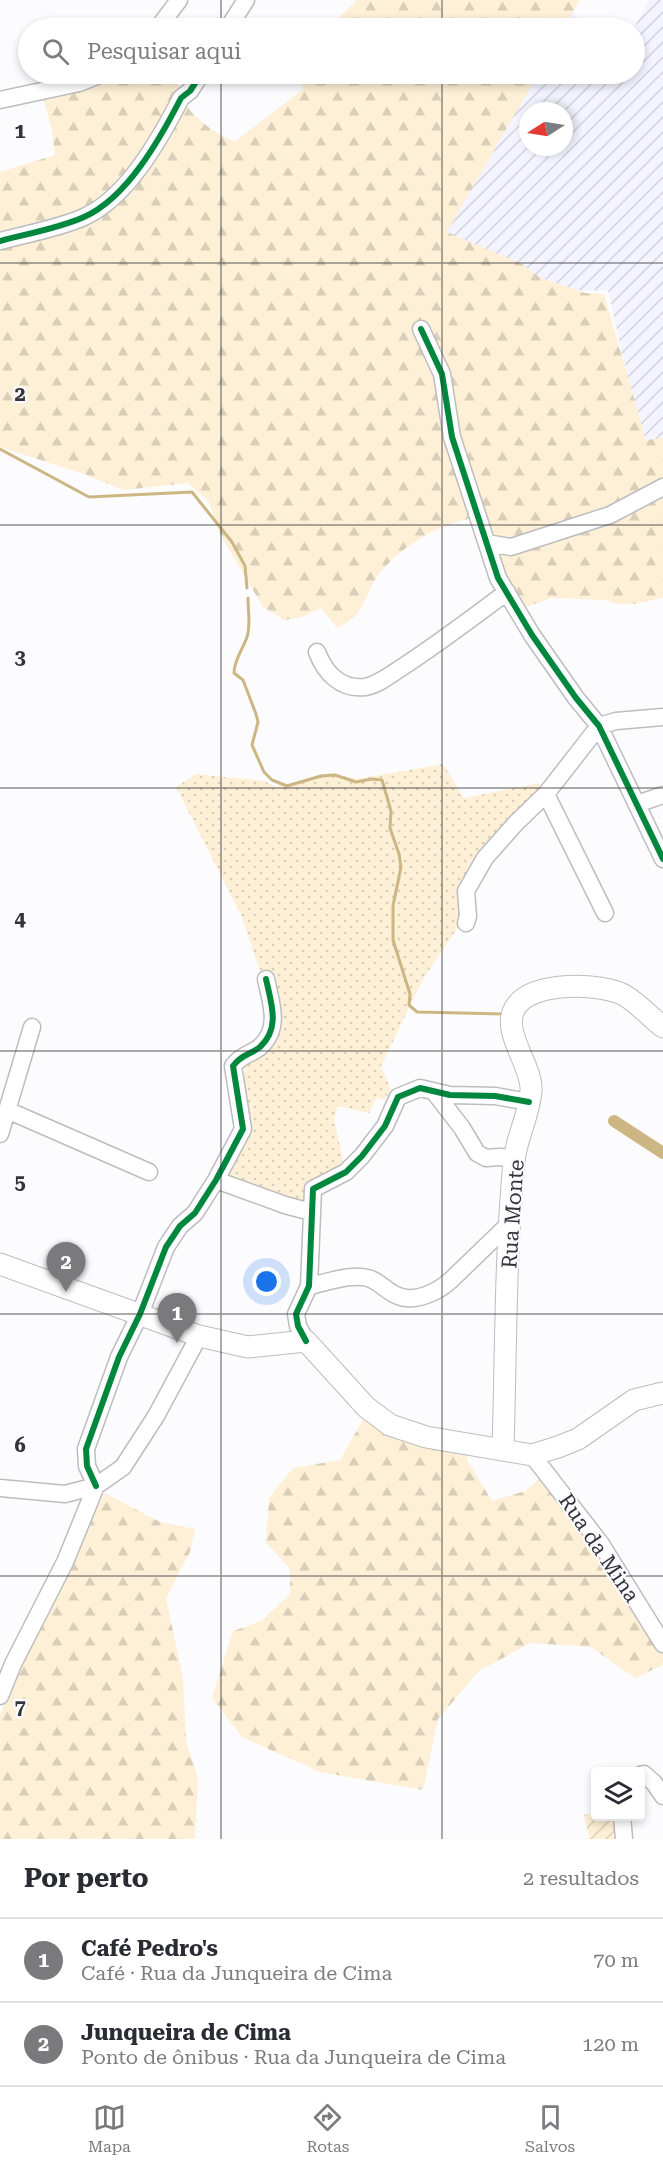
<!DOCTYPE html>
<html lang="pt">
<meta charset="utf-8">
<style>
:root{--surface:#fff;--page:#f7f7f7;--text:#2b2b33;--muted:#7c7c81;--line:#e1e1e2;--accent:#7a7a7d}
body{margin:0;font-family:"Roboto Serif",serif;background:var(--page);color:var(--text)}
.controls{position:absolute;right:18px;bottom:18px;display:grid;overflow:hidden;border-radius:6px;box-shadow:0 3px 9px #0003}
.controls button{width:54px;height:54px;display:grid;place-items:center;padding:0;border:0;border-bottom:2px solid var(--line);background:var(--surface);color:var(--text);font:30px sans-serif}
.compass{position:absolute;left:519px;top:102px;width:54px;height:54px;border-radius:50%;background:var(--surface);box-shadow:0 3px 9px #0003;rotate:258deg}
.you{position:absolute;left:267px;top:1282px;width:21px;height:21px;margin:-15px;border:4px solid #fff;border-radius:50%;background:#1a73e8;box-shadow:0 0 0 9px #1a73e833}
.badge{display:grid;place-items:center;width:39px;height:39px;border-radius:50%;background:var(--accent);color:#fff;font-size:20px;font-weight:700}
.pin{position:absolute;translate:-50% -50px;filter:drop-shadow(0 2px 3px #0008)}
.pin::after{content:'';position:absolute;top:32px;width:21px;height:18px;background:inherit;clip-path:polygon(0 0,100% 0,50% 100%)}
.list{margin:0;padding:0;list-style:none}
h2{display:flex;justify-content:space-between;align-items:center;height:78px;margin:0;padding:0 24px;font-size:26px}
h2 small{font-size:20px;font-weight:400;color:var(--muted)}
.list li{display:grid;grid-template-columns:39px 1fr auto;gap:18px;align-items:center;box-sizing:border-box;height:84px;padding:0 24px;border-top:2px solid var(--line)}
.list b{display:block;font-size:22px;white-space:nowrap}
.list p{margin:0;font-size:20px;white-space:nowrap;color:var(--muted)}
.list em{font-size:20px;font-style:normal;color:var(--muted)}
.icon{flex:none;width:33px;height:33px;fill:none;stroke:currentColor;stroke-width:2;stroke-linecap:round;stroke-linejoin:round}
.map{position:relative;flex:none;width:663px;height:1839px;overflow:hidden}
.search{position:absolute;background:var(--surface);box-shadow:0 3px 9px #0003;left:18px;right:18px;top:18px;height:66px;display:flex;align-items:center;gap:15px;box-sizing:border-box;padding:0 21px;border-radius:33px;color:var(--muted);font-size:22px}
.sheet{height:246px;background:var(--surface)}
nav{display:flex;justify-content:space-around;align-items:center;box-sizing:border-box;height:84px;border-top:2px solid var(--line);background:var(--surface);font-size:16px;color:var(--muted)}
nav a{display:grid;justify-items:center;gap:3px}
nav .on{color:var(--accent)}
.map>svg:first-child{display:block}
.industrial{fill:url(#industrial-furrows);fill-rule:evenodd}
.grass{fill:url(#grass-dots)}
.forest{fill:url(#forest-firs)}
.garden{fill:url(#garden-furrows)}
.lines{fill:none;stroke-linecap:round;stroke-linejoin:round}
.stream{stroke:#ccb683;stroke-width:3}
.canal{stroke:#ccb683;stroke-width:12}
.minor-casing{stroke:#bdbdc0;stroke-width:19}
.major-casing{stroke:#bdbdc0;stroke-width:23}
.minor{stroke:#fff;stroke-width:16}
.major{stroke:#fff;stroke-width:21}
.cycleway-casing{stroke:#fbfbff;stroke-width:10}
.cycleway{stroke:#00873e;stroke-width:6}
.grid{fill:none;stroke:#343438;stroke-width:1.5;stroke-opacity:0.55}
.labels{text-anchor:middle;stroke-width:4.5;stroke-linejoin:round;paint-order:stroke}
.street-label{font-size:21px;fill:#343438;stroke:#fbfbff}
.grid-label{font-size:20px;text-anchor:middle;font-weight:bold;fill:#343438;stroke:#fbfbff;stroke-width:4.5;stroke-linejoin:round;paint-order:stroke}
</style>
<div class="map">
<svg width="663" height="1839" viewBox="0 0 663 1839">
<defs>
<pattern id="industrial-furrows" width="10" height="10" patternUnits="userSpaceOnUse" patternTransform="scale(1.5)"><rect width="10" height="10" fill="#f3f4ff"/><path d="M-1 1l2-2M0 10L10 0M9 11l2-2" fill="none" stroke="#d1d2db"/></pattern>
<pattern id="grass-dots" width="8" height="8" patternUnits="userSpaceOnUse" patternTransform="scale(1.5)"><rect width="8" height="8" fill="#fdf0d6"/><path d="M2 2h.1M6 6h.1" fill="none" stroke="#d9ceb8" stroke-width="1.8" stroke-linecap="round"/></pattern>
<pattern id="forest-firs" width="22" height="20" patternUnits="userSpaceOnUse" patternTransform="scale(1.5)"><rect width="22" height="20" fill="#fdf0d6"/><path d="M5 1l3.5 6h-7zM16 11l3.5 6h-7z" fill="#d9ceb8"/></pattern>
<pattern id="garden-furrows" width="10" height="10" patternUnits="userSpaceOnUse" patternTransform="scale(1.5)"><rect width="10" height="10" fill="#fdf0d6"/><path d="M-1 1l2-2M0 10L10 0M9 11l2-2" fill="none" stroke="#d9ceb8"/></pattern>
</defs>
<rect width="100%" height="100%" fill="#fcfcfe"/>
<path class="industrial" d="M649,0H663V479L652,484L608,291L572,290L510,269L445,235L538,74H634V28ZM528,111H564V147H528Z
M572,14L598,28H564Z"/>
<path class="grass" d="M443,764L464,798L539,783L541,792L474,869L463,920L423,979L381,1066L391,1090L384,1100L377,1097L369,1113L338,1106L334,1120L345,1168L309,1206L220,1178L246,1130L240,1080L246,1070L241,1065L275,1038L263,980L241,915L176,787L196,774L264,781L276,787L329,773L357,779Z"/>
<path class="forest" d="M357,0H580L564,28H329Z
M71,74H173C179,84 182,100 189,109C197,120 223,139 236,141L303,89L299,74H538L447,232L522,264L539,277L585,293L604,294L646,440L663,438V598L634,604H618L604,600L552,598L520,609L472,518C435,526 403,545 379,574C369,587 365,607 353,618C348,622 342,625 337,628L321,608L302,617L284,620L263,607L221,536L209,502L188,483L123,490L87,475L0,447V172L55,155L52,131L43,97L60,93Z
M367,1413L467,1453V1460L492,1501L525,1491L544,1475L663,1648V1665L635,1678L591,1647L530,1643L479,1671L438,1719L423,1790L320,1772L242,1737L212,1698L233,1631L261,1621L290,1594V1569L266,1542L269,1498L293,1468L340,1460Z
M105,1493L160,1522L195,1529L190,1552L166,1598L183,1678L186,1741L198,1778L195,1839H0V1715L6,1699L10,1697L11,1692L9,1688L33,1630Z"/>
<path class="garden" d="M595,1813L596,1816L616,1817L619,1839H589L584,1815Z"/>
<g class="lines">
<path class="stream" d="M0,449L89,497L192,492L232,542L245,566L247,588
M248,598C248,611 251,625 247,637C243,649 234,660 234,673L243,680L256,714L258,722L252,745L264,772L272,780L287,786L321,776L335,775L356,782L372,779L382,780L391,811L390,828L399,854L401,867L393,906V940L410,994L409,1005L417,1012L503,1014"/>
<path class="canal" d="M614,1121L663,1153"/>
<defs>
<path id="minor" d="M158,28L179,0
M228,28L246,0
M0,100L79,83L102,74
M0,241C26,234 60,228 84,217C127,198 160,139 181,98L190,91L201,74
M421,329L442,374L452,437L498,578L532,635L576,698L599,726L663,859
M487,543L511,547L610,515L663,487
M317,652C325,673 341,690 365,687C378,685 390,675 401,668C438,644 472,618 507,592
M546,794L605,913
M637,804L663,795
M466,923L468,916L466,891L485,858L516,823L546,794L599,726L616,721L663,717
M435,1093L462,1128L477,1153L486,1158L500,1157L514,1159
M7,1110L149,1172
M0,1134L32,1027
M216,1180L285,1205L311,1212
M309,1286C326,1283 351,1273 368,1278C379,1281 386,1291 396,1295C414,1304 438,1292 451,1280L511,1222
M306,1341L298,1326L296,1314L309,1286L313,1189L346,1172L362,1156L385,1126L398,1097L420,1088L450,1095L495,1096L529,1102
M532,1455L601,1544L663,1644
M96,1486L87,1466L86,1449L119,1357L140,1314L166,1247L180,1226L195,1213L216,1180L243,1129L233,1066C242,1054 250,1055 260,1047C281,1028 271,1003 266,979
M0,1488L65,1494L96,1486
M0,1696L13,1664L65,1562L96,1486L123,1467L156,1416L199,1336
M640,1775L644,1774L654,1783L663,1796
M622,1816L624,1839"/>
<path id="major" d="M0,1264L199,1336L248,1347L306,1341L366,1407L390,1425L426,1437L532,1455L558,1447L578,1439L634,1400L663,1393
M503,1448C506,1353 505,1257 514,1162C516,1138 529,1116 531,1091C533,1065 498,1029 517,1005C535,981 601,983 624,995C638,1003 650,1017 663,1027"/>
</defs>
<use href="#minor" class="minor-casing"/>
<use href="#major" class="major-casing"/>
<use href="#minor" class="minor"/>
<use href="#major" class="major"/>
<defs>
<path id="cycleway" d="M0,241C26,234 60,228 84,217C127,198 160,139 181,98L190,91L201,74
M421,329L442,374L452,437L498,578L532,635L576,698L599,726L663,859
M306,1341L298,1326L296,1314L309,1286L313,1189L346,1172L362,1156L385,1126L398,1097L420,1088L450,1095L495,1096L529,1102
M96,1486L87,1466L86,1449L119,1357L140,1314L166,1247L180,1226L195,1213L216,1180L243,1129L233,1066C242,1054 250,1055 260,1047C281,1028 271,1003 266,979"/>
</defs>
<use href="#cycleway" class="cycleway-casing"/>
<use href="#cycleway" class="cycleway"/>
</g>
<path class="grid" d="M221,0V28M442,0V28M221,74V1839M442,74V1839M0,263H663M0,525H663M0,788H663M0,1051H663M0,1314H663M0,1576H663"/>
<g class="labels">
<g class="street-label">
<text transform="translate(513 1214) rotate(-86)" y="7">Rua Monte</text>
<text transform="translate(599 1548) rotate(56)" y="7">Rua da Mina</text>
</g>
</g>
<g class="grid-label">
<text x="20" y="138">1</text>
<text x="20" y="401">2</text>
<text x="20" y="664">3</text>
<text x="20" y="926">4</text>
<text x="20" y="1189">5</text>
<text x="20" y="1452">6</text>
<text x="20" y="1714">7</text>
</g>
</svg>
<div class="controls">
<button><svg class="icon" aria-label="layers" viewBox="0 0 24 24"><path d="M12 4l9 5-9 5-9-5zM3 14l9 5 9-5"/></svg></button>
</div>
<svg class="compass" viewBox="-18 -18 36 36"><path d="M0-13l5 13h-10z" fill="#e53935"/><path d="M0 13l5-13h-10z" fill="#7c7c81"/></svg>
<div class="you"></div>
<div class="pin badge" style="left:177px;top:1343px">1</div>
<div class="pin badge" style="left:66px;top:1292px">2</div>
<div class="search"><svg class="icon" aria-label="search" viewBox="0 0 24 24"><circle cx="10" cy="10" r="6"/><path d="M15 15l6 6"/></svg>Pesquisar aqui</div>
</div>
<section class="sheet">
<h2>Por perto<small>2 resultados</small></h2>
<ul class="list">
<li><span class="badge">1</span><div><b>Café Pedro's</b><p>Café · Rua da Junqueira de Cima</p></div><em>70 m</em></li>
<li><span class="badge">2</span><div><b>Junqueira de Cima</b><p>Ponto de ônibus · Rua da Junqueira de Cima</p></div><em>120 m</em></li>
</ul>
</section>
<nav>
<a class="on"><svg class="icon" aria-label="map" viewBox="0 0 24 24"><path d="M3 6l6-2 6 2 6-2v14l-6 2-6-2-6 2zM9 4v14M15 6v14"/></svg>Mapa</a>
<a><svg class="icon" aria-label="directions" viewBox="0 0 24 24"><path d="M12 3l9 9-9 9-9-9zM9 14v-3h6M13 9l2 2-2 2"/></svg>Rotas</a>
<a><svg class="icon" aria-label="saved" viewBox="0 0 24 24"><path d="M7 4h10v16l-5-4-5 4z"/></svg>Salvos</a>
</nav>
